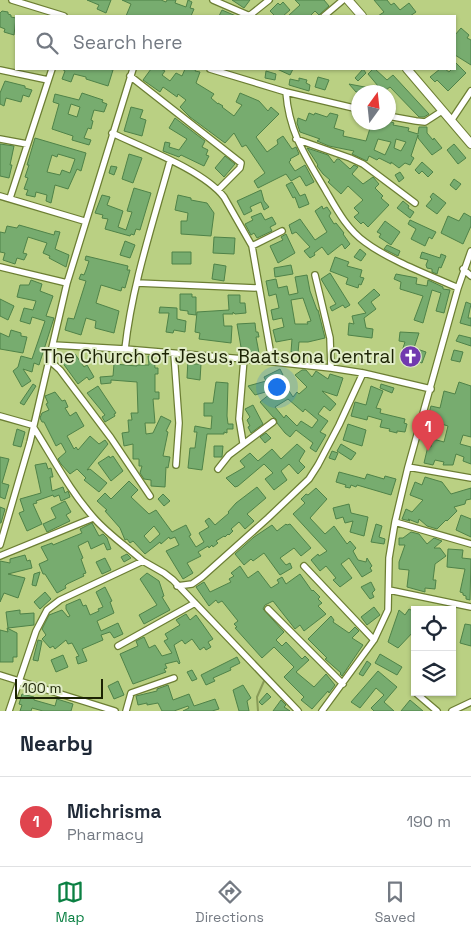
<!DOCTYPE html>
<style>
:root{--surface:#fff;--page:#f6f6f7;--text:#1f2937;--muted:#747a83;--line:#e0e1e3;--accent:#0b8043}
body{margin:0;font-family:"Space Grotesk",sans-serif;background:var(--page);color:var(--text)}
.controls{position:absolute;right:15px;bottom:15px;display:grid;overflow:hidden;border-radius:0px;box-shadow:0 1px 4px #0004}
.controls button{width:45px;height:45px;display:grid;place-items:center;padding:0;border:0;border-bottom:1px solid var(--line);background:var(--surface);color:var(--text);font:25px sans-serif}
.compass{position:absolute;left:351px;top:85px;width:45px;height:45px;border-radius:50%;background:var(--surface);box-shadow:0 1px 4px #0004;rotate:15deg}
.scale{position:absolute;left:15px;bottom:12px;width:88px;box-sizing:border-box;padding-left:5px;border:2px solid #1c2304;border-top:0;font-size:14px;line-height:18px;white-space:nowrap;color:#1c2304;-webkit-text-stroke:4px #e0ecc6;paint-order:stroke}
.you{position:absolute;left:276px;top:386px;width:18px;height:18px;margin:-12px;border:4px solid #fff;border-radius:50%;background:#1a73e8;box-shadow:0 0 0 8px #1a73e833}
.badge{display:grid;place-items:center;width:32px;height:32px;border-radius:50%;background:var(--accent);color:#fff;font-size:16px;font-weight:700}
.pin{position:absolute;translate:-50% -41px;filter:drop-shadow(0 1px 2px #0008)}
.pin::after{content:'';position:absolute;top:26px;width:18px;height:15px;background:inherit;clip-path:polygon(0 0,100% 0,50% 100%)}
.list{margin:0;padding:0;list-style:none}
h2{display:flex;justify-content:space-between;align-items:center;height:65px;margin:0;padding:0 20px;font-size:21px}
h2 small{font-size:16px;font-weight:400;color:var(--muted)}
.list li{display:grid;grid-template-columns:32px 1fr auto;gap:15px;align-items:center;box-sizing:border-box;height:90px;padding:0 20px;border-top:1px solid var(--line)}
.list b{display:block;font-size:19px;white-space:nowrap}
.list p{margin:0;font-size:16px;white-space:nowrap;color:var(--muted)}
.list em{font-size:16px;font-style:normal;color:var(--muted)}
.icon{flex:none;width:28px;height:28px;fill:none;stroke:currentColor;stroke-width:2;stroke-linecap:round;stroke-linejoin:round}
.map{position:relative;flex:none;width:471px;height:711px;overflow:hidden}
.search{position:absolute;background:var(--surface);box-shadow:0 1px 4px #0004;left:15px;right:15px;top:15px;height:55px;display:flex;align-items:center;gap:12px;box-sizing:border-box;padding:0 18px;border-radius:0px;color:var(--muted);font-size:19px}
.sheet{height:155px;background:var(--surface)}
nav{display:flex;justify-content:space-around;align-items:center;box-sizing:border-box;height:70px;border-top:1px solid var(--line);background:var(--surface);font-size:14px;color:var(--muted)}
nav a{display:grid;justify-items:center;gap:2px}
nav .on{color:var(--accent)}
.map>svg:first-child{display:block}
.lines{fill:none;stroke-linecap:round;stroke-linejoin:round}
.stream{stroke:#889b57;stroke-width:2}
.building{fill:#77ac6f;stroke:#4f8248;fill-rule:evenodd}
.minor-casing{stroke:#6c7e33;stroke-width:8}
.secondary-casing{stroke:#6c7e33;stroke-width:10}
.minor{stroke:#fff;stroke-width:5.5}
.secondary{stroke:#fff;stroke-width:8}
.labels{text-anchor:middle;stroke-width:4;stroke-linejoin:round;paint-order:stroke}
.poi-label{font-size:19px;fill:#1c2304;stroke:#e0ecc6;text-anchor:end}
</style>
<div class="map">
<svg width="471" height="711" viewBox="0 0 471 711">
<rect width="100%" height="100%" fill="#bad083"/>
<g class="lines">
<path class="stream" d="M258,711L257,697L264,681"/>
</g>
<path class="building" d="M87,0H111L106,13L97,9L99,5Z
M122,0H161L166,2L167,0H176L175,3L186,7L188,0L192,2L190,8L194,9L191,16H126L131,4Z
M232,0H250L244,8Z
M295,0H324L329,6L319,15L315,11L310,16H288L300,5Z
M374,0H387L391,5L394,3L400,10L409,3L416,12L410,16H378L384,12Z
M283,2L290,10L283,16H275L270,11L278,3L280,5Z
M222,10L236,16H219Z
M2,11L8,12V14L11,15V17L16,18L14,35L4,32L5,29L0,27V13Z
M461,28L469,35L467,38L471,40V65L455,55V35Z
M455,62L466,73L448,91L437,80L435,82L430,77L440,69H445L449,72L452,69H455Z
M62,69H108L113,70L108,86L86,79V77L74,74L71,82L62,79L65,71Z
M151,69H161L165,71L162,75L170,81L176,73L182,76L185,69H196L195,71L200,72L196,83L214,94L211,98L218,104V103L223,106L222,107L234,116L242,105L236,102L240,93L259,101L268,111L271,107L279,114L256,137L267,152L278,144L277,140L283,136L292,149L296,147L299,154L290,159L291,160L289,162L295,171L305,165L314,182L306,186L300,176L291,181L286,174L258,188L254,181L265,173L246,145L242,147L234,133L225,143L190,117L180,107L186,100L178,94L177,97L163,87L160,92L143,80Z
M277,69H293L290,75Z
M363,69L366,73L358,81L355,78Z
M373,69H375L387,80L393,75L429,114L424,117H419L390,87L383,92L368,74Z
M266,71L276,74L275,80L265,78Z
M318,77L329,80L325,90L315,87Z
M299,78L307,80L306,83L310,85L309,91L289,85L290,79L299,81Z
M5,81L25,86V88L32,90L29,97L23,95L21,102L6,98L4,106L0,104V93Z
M349,84L370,88L369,92H356Z
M82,93L103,100L102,102L107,104L104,112L94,110L91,120L93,121L91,129L88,128L84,138L91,140L89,145L72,140L73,136L52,129L59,104L53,102L55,94L79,100ZM71,104L80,107L77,117L68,114Z
M131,107L143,110L140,118L146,120L142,136L124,131Z
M309,113L314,115L315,113L327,117L330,113L338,115L334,128L344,131L343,136L366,141L372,122H388L389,121L394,123L393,125L409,128L408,131L418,134L419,127H427V133L433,140L434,138L442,148L432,155L418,138V135L411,156L414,158L410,165L405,163L399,168L391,162V164L379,158L377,160L369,156L367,161L352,154L354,151L329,146L317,141L320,139L300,132L297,123L298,118L306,121ZM378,139L391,142L385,155L374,150ZM396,139L406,142L401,151L394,148Z
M175,118L205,141L202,147L208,150L206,155L209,156L204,166L181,155L179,157L163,151L165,142L170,143L169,147L179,150L187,139L169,128Z
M35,138L86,153L81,171L77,169L68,189L55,185L51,203L46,201L47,195L36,192L35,197L26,195L28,190L24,189L28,178L25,177L29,165H27ZM58,154L75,159L70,173L62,170L60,175L47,172L52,155L57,157Z
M0,144L14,146L10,165H12L9,178L0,176Z
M454,144L466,158L458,164L447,150Z
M307,148L328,155L334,163L337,159H339L350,169L354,165L358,167L352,174L363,184L373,177L379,184L375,188L383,196L381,198L389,205L368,227L363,222L361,224L354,217L359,213L354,208L363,200L348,186L341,194L328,182L330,180L323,174L317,166L318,165Z
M129,154L142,158L133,183L122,179Z
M225,156L235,164L224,177L215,168Z
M422,162L433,172L428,177L422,171L419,174L415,170Z
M111,166L117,167L114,175L109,173Z
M400,172L404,178L399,182L395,175Z
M454,179L461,184L456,190L450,185Z
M292,182L300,196L305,194L309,204L299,208L295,197L293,198L286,185Z
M134,188L151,193L140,230L136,229L134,235L131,234L130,236L105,229L108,219L102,218L103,215L95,213L102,195L110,197L107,205L123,211L118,227L126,230L132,212L127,211Z
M261,190L264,201L269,207L264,210L261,202L250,207L252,211L244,215L237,201Z
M433,193L446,203L437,214L426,206L432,199L430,197Z
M178,195L191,198V200L207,203L214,213L211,236L181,234V221H187L188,213L175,210Z
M403,201L409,206L408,208L414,212L410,218L397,208Z
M322,206L323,209L327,207L331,213L329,216L334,224L336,223L344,233L343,234L350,244L345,249L342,244L328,255L322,247L314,253L315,255L310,258L304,251L310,247L296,232L292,234L289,225L300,219L315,240L327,232L315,211Z
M261,213L265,220L272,217L276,224L270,227L272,231L257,238L254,233L251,235L245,224L253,220L251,217Z
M464,213L471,217V226L463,244L441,233L448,216L459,221Z
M410,220L436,232L432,239L429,237L425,246L411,239L416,229L408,224Z
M385,221L400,232L391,245L379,237L381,234L377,232Z
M19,225L54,235L55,231L60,232L55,249L69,255L66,267L49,258L50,256L43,253L47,243L28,237L23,253L27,254L24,260L17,258L15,264L3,260L5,253L0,252V232L5,233L7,226L17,228Z
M286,234L295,253L278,263L270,246L283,240L281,237Z
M214,237L235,238L234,254L213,253Z
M125,241L135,245L130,258L120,255Z
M387,245L400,251L398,256L384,249Z
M360,249L366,254L361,261L354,257Z
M172,252H191V264H172Z
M422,252L440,258L441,254L446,256L441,268L439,267L437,274L432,272V269L427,268L426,265L428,260L420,258Z
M86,256L128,266L127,270H130L125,288L122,287L121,291L101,285L96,303L119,311L114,333L95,328L96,321L86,318L81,335L65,330L68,318L74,319L86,281L79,279L81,274L84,275L86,270L89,261L85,260Z
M335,257L349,262L347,266L362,270L360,277L364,278L361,285L359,284L358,288L346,284L348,278L330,271Z
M214,264L226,266L224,281L212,279Z
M291,265L293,274L275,277L274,268Z
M330,273L350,305L345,308L343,305L332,311L330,307L336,304L321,279Z
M396,274L417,278L416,284L427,286L428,280L443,287V289L450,290L444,313L436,311L441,293L432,290L423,323L414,320L423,296L400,289L401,282L394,279Z
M307,275L310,291L317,310H318L325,338L308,342H299L298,353L291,352L292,339L276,342L273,330L284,327L282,318L273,320L271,310L279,308L276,294L269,296L266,281L276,279L278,288L287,286L289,295L298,293L295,277ZM303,298L311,321L307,322L308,324H295L291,300Z
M31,280L42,284L40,291L53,296L46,316L54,318L39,365L34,363L32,372L23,369L31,381L22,387L13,371L18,367L21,356L32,359L45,321L32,317L30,324L20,321L24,308L33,310L36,301L17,297L20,285H29Z
M374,289L380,295L371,302L376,309L364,318L366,328L373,329L372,338L348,335L349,323L354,324L352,316L366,313L358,303Z
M180,294H192V297H196V315L188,314V311L180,310Z
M228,295H240V303H245L246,313L235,314L233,312V314H223L224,326H232L231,343L199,339L200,333L195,332L197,312L229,310Z
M0,299L14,306L8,320L0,316Z
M466,302L471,304L468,318H471V326L460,323Z
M160,307L177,308V319L186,321L185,332L174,330L173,333L166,332L169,313H159Z
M255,323L256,332H258L259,337H256L259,353L249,355V352L242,353L237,324Z
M11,330L21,333V336L27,337L23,353L0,349V333L9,337Z
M400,332L419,333L414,348L426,352L422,363L402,356L401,354L405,342L399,341Z
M459,335L471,338V346L456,341Z
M454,350L463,352L460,362L451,360Z
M75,354L84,367L87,365L94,377L89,380L87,377L78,384L62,362Z
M148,356H154L155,368H158V374H155V392H159V399H153L155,423H145L146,434L153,433L161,416L171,421L166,431L168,432L163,456L170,457L168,468L166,467L165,487L151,486V480L144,479L140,473L142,466H139V459H133V444L124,446L122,433L129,432L128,420H132L131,413H138L137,382L111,380V383L101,384L100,377L113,376L114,364L137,366V365H149Z
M188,359L194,360L193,364H201L200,380L187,378Z
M280,369L283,375L280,377L293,397L297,392L299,394L307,387L295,375L302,370H306L312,377L316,371L328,379L330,374L343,378L337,396L322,391L336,404L330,411L324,406L318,414L328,421L320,432L326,435L316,452L310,448L313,443L296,430L290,437L285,433L277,423L276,419L273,417L260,402L276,389L255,395L248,386L266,381L264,377ZM288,399L303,412L305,409L318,420L312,428L301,421L297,426L286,415L284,418L275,407Z
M216,382L228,383L227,416L228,424H233V429H227V433L224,432V434H207L202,470L188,468L190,448H195L197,432H194L195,426L211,429L212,416H204V403H213Z
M459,382L471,386V437L463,435L460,444L471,447V464L463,461L464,457L456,454L453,465H443L444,462L435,460L433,465L424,463L428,446L431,447L433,439L444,442L448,426L435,422L437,415L429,413L431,406L440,408L444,391L455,394Z
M33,384L36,386L24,405L20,403Z
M381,384L394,388L392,393L380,388Z
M98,386L116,413L114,414L115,416L105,422L102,417L105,415L87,393Z
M371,386L383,391L376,408L381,409L380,413L405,419L404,423L407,424L405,432L397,431V433L389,431L390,429L380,427L382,420L368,416L367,420L351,416L355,402L366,405Z
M55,392L62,401L65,400L68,407L65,408L70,416L76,412L84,426L67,436L74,449L76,447L78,450L90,436L99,444L105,440L108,444L87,470L90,469L107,483L99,492L84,480L86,478L77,469L70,474L61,464L58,459L66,452L61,443L56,446L44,422H42L40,418L42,413L49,410L46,404L48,403L45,396Z
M253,405L263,424L251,433L248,427L250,426L247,420L250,417L245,409Z
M348,424L366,430L362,446L343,440Z
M17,429L25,432L21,447L13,445Z
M266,433L271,438L265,443L260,437Z
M297,444L305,451L299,461L305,467L298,474L289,464L281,471L287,480L274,490L265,479L273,473L264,464L238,486L235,487L226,478L245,467L240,461L250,453L258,461L272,449L281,459Z
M341,444L356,453L351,460L337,451Z
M214,446H223L222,457H214Z
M332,451L338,453L335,460L329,458Z
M109,456L110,458L113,456L123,471L111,481L98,463Z
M0,457L9,459L2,483L9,485L5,499L0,497Z
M46,463L48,469L51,468L53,477H50L52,491L63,487L65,493L68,491L70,497L61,501L59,495L54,497L53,495L36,501L37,503L33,504L42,524L27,531L19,513L24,511L20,499L41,493L35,465Z
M339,472L365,479L367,474L384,479L385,476L396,479L391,495L357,485L356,487L351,485L350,488L345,487L346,485L336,482Z
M425,477L442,482L451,494L471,488V499L466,500L465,504L454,507L457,511L447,521L446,520L437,529L427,526L419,519L418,523L408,519L410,521L402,519L406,509L412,512L423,500L410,495L415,482L422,485Z
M129,481L138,490L131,497L149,514L156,510L172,532L186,525L191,535L189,536L196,547L204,542L199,533L209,527L205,521L209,518L215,525L229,513L228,512L236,503L257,487L266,498L247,514L254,521L245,529L239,522L231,529L233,531L229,535L228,534L225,537L224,536L216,541L218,543L213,547L212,545L209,548L208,546L198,552L201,556L187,563L193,573L183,579L166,551L179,545L175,537L170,539L169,537L161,544L160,542L145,554L133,541L130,543L127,539L125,540L120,528L105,511L107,510L97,501L105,493L111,499ZM154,526L160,534L150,543L144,536Z
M316,488L327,499L310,518L325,534L334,526L347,544L350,541L356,548L353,551L358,560L366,562L367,558L372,566L370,568L372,571L362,577L349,558L341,564L352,578L340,587L333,580L336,578L326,566L320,571L311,560L318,554L319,556L327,551L293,514L305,503L301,499L306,494L308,495Z
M163,494L170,501L164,506L158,499Z
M65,501L71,512L66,515L70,521L47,532L43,524L56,518L51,508Z
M349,504L351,513L368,517L364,536L350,532L353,521L345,523L343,517L336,519L333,508Z
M0,507L5,509L1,523H0Z
M461,515L471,519V537L456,530Z
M92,523L99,536L103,534L107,538L111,549L107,550L104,543L91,549L88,541L78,546L83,558L81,559L86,573L83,574L84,576L67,584L65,586L66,588L57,593L45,574H43L39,564L48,560L41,547L52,543L53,545L82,533L80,529Z
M286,524L287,525L290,524L311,548L301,556L294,548L280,558L286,565L290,563L292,568L280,575L264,553L253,561L251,559L244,565L235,554L254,537L272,525L277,531Z
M376,524L382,526L379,537L385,539L384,544L371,542Z
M411,532L419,534L427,544L434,538L442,541L434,548H440L446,556L435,564L433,580H436L435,589L425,588V592L407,587L409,570L399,569V562L405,545H399V538H403Z
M448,549L463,550L462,558L471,559L470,600L466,599V596L463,595V593L460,592L465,569L447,567Z
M127,554L131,558L124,562L121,557Z
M25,555L27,561L30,560L32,568L8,574L25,578L18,598L4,593L0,602V561L10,563V559Z
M105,558L111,570L102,574L96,562Z
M240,566L248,578L258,571L271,588L279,583L277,580L282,577L286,584L300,574L312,591L313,590L320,597L318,599L322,603L318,606L326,614L304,631L300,625L295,629L273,601L265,605L263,609L284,632L276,640L282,646L286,642L302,659L305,656L309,660L296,672L314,687L326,674L335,685L329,693L328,691L312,709L301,700L304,697L284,677L294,667L274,647L262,658L235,628L237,627L234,624L238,621L222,601L218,603L216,600L209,606L196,587L204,582L210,592L231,582L229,579L234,576L231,573Z
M40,572L36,586L32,585L34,574Z
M147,573L159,581L164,596L162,597L170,610L144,624L139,615L157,605L140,579Z
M371,582L375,590L372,593L374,597L370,599L361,587Z
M105,587L112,601L110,602L114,613L97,621L101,631L118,623L123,634L114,638L110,632L101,635L103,640L82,649L87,661L78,664L76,657L79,656L72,643L68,644L66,640L55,649L53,646L50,648L42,639L46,635L42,629L49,615L62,610L68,617L70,616L66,609V605L80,599L83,606L86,605L90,615L99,611L98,609L103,607L96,592Z
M45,592L51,599L40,609L34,602Z
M374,607L380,615L367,625L361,617Z
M409,609L415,612V630L398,648L388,642L399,610L405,615Z
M20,610V614L34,613V625L8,628L6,612Z
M186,614L190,620L196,615L206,629L213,639L208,642L211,647L206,650L204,647L200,650L192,639L185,644L182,640L174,645L180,663L179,664L177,661L165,664L167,668L164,669L166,672L133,684L120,654L138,646L136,641L144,637L149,648L155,645L162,656L172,653L164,641L168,639L165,634L180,625L176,620Z
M331,616L334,620L333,622L349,633L355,627L359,631L352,638L363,645L342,676L340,674L341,673L325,659L327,658L308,639Z
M465,624L471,625V646L460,643Z
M7,628L17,633V657H13V662H0V630L8,632Z
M38,640L42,641L38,661L33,660Z
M380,654L402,667L397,675L375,663Z
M63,655L68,667L56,672L51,660Z
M237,657L240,663L230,668L231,670L213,678L215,681L206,685L201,675Z
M367,661L371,664L363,676L359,674Z
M192,670L197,679L192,681L187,672Z
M378,671L397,687L384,702L394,711H374L371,708L384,695L376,688L360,708L351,702Z
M118,681L124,695L114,699L108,686Z
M168,685L173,700L189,694L194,706L215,699L219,709L212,711H183L189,708L188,706L174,711H162L158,703L147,705V703L138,705L136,696L157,691V689Z
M243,685L251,698L247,701L249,711H239L233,690Z
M267,693L271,697L262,705L259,702Z
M22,694L34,697V700L55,706L57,699L73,704L71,711H43L32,708L31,711H20L22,705L19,704Z
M281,700L286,705L284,707L290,711H273Z
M410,700L423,711H401Z"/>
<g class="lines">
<defs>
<path id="minor" d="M12,0L64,16
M213,0L250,16
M249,16L269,0
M324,16L343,0
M210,69L286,92L358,109
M0,70L48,80
M130,76L241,163L240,168L218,190
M286,92C289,133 306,157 326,191C337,210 347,229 365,242C389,260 429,275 458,288
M388,116L416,121L425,122L442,111
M451,121L471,91
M112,133C143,148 203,170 224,197L252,246L272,361
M0,139L27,144
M296,139L350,158L363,164L415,203
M0,196L84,221
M10,198L52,69
M252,246L282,231
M0,267L67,283
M463,269L471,276
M315,275L330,338L331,368
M137,283L258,288
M53,345L125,349L244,359L331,368L363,373L431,389
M125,349C132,285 153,223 170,161
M174,354L179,423L176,465
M48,359L60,370L111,438L150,496
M0,416L32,425C52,456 69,490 94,518C108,534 127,547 143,561
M243,443L239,419L244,359
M408,467L471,478
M218,469L229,455L273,422
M395,522L471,544
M0,545L30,442L67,283L133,69
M0,556L93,518
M304,566L374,640
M177,586L192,584L202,577L268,518L309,479L318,465L339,425L363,373
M389,590L471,607
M268,609L343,684
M118,646L195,603
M0,675L115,711
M417,694L437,711
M9,711L36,631L47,610L60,600L143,561L164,573L173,580L298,711
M126,711L131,693L174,678
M322,711L374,640L388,610L389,558L395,522L408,467L458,288L471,251
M452,711L471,702"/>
<path id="secondary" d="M348,0L362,16
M407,69L471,144"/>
</defs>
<use href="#minor" class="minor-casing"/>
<use href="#secondary" class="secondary-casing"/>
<use href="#minor" class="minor"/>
<use href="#secondary" class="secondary"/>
</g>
<defs>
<symbol id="church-disc" viewBox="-11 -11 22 22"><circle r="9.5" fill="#7139af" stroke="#e0ecc6"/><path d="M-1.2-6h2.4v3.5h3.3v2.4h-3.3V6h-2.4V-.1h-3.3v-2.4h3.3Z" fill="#fff"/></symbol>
</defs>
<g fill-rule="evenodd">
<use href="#church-disc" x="398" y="344" width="25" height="25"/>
</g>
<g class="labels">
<g class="poi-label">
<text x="395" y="363">The Church of Jesus, Baatsona Central</text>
</g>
</g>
</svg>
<div class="controls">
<button><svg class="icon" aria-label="locate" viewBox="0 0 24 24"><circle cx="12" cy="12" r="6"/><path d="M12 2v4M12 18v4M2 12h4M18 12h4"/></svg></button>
<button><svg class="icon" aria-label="layers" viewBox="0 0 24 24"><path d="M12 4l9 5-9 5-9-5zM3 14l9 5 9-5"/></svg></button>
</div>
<svg class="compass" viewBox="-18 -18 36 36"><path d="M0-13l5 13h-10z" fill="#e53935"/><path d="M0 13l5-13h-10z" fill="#747a83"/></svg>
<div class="scale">100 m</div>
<div class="you"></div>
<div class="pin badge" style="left:428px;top:451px;background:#e0444e">1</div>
<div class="search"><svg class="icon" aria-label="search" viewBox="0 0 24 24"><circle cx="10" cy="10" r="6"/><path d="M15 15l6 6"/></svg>Search here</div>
</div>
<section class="sheet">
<h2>Nearby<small></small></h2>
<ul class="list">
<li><span class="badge" style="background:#e0444e">1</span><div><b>Michrisma</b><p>Pharmacy</p></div><em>190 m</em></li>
</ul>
</section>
<nav>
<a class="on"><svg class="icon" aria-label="map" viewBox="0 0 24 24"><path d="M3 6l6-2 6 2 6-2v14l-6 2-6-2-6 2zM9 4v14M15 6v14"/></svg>Map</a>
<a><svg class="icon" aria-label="directions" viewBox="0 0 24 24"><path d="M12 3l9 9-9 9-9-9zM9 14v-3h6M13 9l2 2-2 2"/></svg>Directions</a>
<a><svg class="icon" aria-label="saved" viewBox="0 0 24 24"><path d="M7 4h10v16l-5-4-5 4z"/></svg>Saved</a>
</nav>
